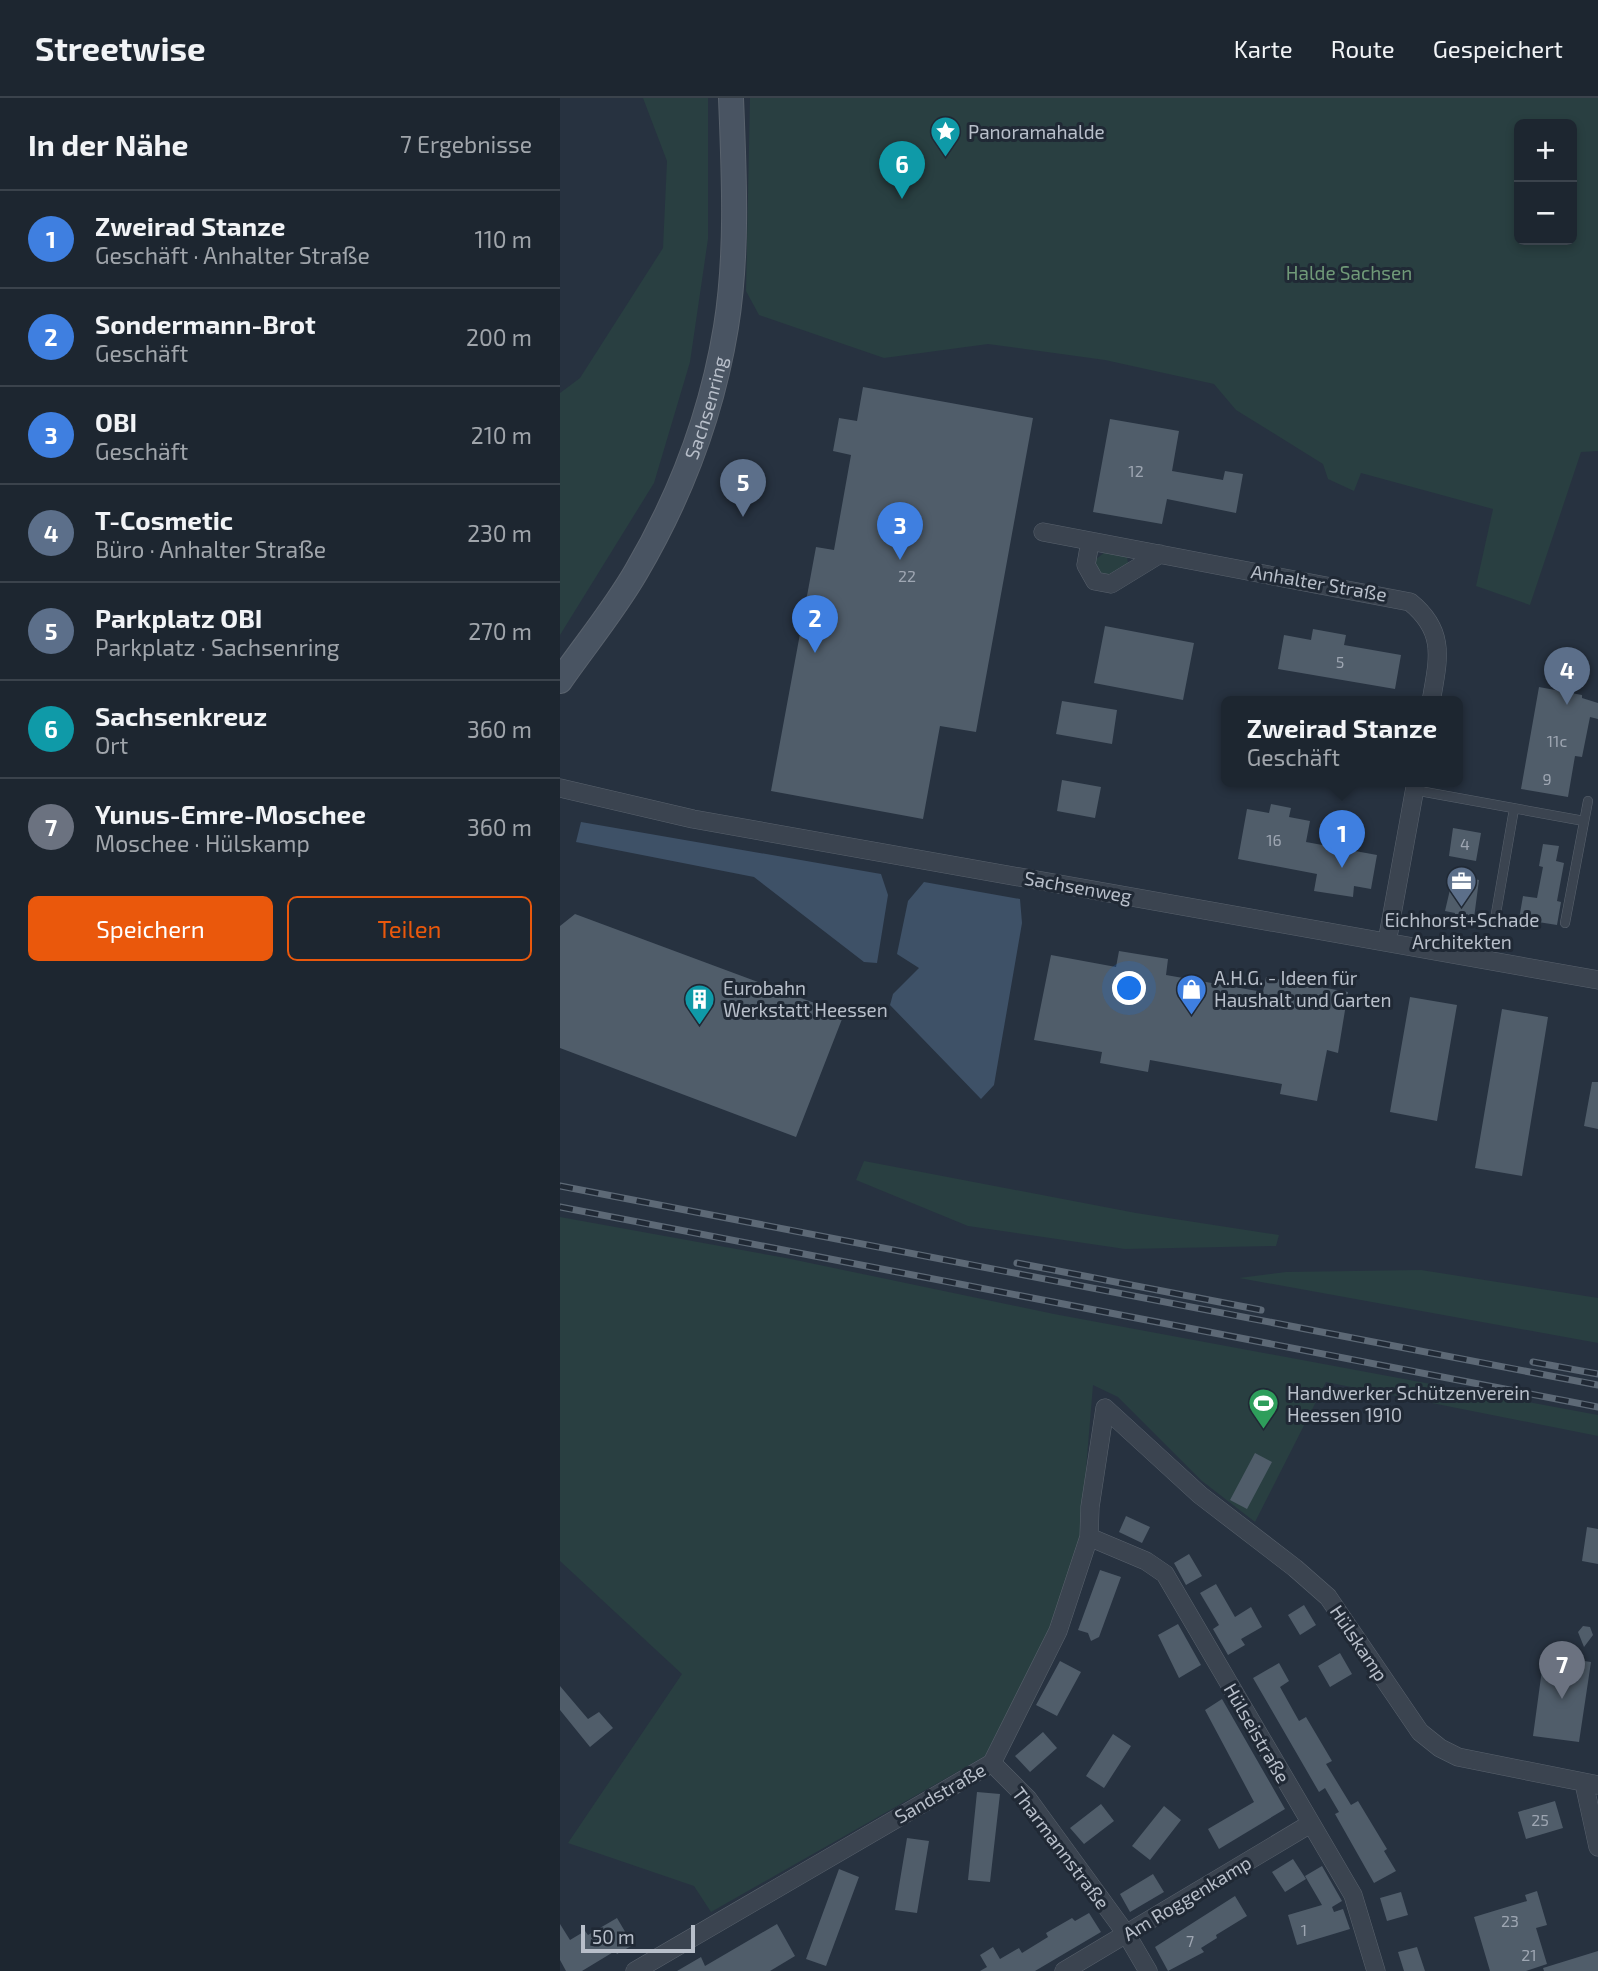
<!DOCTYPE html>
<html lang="de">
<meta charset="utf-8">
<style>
:root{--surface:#1d2630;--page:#2a323c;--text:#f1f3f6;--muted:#a0a5ab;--line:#3b434c;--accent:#ea580c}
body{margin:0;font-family:"Exo 2",sans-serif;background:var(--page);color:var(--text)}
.controls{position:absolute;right:21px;top:21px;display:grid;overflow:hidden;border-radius:10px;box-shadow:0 4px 10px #0003}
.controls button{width:63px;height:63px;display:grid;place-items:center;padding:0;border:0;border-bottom:2px solid var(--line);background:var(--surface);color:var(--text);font:35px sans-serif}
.scale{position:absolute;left:21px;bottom:18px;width:114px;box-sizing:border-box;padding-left:7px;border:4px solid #b8bfca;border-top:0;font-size:19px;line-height:24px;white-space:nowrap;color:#b8bfca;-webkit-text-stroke:5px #202935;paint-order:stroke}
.you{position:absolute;left:570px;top:891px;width:24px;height:24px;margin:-18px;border:5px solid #fff;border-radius:50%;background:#1a73e8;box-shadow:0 0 0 10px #1a73e833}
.badge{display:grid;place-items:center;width:46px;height:46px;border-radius:50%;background:var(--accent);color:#fff;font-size:23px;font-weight:700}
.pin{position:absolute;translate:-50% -58px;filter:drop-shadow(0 2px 4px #0008)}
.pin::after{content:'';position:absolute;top:37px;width:24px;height:21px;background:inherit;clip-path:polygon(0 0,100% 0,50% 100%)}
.popup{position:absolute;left:661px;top:598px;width:242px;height:91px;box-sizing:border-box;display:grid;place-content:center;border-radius:10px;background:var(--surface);filter:drop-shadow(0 2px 5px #0005);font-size:23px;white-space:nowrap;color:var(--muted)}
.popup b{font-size:26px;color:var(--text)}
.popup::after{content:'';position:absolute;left:50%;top:100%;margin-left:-14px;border:14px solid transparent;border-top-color:var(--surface)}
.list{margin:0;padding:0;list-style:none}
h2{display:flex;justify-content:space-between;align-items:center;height:91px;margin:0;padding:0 28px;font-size:30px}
h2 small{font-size:23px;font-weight:400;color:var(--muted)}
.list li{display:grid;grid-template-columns:46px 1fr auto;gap:21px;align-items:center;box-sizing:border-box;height:98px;padding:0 28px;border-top:2px solid var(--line)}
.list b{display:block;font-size:26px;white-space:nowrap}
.list p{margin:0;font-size:23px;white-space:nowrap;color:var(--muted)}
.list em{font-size:23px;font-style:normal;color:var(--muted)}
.actions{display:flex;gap:14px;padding:21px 28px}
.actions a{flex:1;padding:16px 0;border:2px solid var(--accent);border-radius:10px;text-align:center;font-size:24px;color:var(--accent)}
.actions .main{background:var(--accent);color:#fff}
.map{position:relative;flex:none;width:1038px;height:1873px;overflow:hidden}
header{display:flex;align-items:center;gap:42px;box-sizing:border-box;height:98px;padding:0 35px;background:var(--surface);border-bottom:2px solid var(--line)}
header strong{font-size:33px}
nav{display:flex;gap:38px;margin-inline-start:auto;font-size:24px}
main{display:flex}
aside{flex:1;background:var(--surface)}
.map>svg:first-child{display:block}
.green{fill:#293f41;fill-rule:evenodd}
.water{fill:#3e5167}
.building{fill:#505d6a}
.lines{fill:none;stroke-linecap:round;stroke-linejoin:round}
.lane-casing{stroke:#59626d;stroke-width:10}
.street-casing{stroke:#59626d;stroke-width:19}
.secondary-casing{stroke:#59626d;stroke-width:26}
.lane{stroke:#3b4450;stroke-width:9}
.street{stroke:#3b4450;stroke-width:18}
.secondary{stroke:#495462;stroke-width:24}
.rail-casing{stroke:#5d6976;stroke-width:7}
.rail{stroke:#202935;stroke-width:4.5;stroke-dasharray:13;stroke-linecap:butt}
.labels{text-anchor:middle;stroke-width:6;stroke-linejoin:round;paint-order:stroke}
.number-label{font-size:16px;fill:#9ea6b2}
.poi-label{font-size:19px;fill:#b8bfca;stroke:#202935;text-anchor:start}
.park-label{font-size:19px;fill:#709a78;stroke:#202935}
.street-label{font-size:19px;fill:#b8bfca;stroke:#202935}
</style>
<header>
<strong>Streetwise</strong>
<nav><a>Karte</a><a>Route</a><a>Gespeichert</a></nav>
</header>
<main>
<aside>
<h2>In der Nähe<small>7 Ergebnisse</small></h2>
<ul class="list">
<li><span class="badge" style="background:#3f7fe0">1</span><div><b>Zweirad Stanze</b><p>Geschäft · Anhalter Straße</p></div><em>110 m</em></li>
<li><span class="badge" style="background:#3f7fe0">2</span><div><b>Sondermann-Brot</b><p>Geschäft</p></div><em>200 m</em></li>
<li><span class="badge" style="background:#3f7fe0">3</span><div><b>OBI</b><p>Geschäft</p></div><em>210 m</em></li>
<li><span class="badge" style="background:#5c6f8a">4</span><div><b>T-Cosmetic</b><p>Büro · Anhalter Straße</p></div><em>230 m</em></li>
<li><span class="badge" style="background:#5c6f8a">5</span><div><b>Parkplatz OBI</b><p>Parkplatz · Sachsenring</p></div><em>270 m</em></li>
<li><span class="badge" style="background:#0f9aa8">6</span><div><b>Sachsenkreuz</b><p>Ort</p></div><em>360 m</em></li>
<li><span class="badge" style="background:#6b7280">7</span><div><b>Yunus-Emre-Moschee</b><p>Moschee · Hülskamp</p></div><em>360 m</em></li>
</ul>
<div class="actions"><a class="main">Speichern</a><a>Teilen</a></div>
</aside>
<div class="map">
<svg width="1038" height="1873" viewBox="0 0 1038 1873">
<rect width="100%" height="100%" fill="#273240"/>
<path class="green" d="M83,0H148V141L130,264L94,385L0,537V295L20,280L103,150L107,63Z
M190,0H1038V353L1021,354L970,507L916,488L933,411L801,375L794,393L768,381L763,366L676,312L654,286L545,262L428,246L324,260L199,217L186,193ZM959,26H1012V142H959Z
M545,454L567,459L568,465L548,477L539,475L535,462Z
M304,1063L576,1115L719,1137L716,1148L565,1151L408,1128L296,1082Z
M0,1119L226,1160L494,1216L1038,1317V1338L766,1284L695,1424L642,1383L558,1299L533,1287L523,1407L526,1426L487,1537L425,1658L151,1814L134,1788L8,1745L122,1576L0,1463Z
M861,1172L1038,1200V1245L679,1180L726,1174Z"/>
<path class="water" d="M21,724L321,776L328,797L317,865L304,864L194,779L16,744Z
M364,784L460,801L462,825L434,987L421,1001L330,907L333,896L359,870L337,856L348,803Z"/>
<path class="building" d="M303,289L473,320L416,634L380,628L363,721L211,693L256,449L274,452L291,357L273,353L279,320L297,323Z
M550,321L619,333L612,373L663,382L665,373L683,376L676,415L607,401L602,426L533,414Z
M545,528L634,545L623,602L534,585Z
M753,531L786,537L784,547L841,557L835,591L718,571L724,537L751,542Z
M979,589L1022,597V600L1038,605V621L1030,619L1022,659L1015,658L1008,699L961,691Z
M502,603L557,612L552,646L496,636Z
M502,682L541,689L535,720L497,713Z
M711,706L731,710L729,719L750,723L746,744L817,757L811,791L794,788L793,799L754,793L757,776L678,761L687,711L709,715Z
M893,730L921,735L916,763L889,758Z
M983,746L999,748L996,763L1004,765L997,803L1001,804L997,827L959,821L963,798L977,800L983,769L979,768Z
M903,779L919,782L914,820L894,822L895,815L885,813L892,783L902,785Z
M15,816L284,916L236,1039L0,950V828Z
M559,853L608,861L606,877L703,894L706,879L788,894L778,955L767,952L757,1003L720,996L722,986L590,962L588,974L540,965L542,954L474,942L491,857L556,869Z
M850,899L897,907L877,1023L830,1014Z
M942,911L988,919L962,1078L915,1070Z
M1032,984H1038V1031L1024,1028Z
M695,1355L712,1364L687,1411L670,1402Z
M566,1418L590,1429L582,1445L559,1434Z
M1027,1429L1038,1431V1466L1022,1463Z
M629,1456L642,1478L626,1487L614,1465Z
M540,1472L561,1479L539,1539L531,1543L528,1535L518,1532Z
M656,1486L675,1519L691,1509L702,1529L681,1541L685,1547L668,1557L653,1531L659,1527L640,1495Z
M744,1507L756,1527L740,1537L728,1517Z
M618,1526L641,1567L619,1580L598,1537Z
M1023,1528L1030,1529L1033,1537L1024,1549L1018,1534Z
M780,1555L792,1576L770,1589L758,1568Z
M984,1557L1031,1564L1019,1644L973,1638Z
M500,1563L521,1574L497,1618L476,1607Z
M719,1565L729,1583L720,1589L739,1623L746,1619L772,1663L766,1666L791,1707L798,1703L827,1751L824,1753L836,1773L814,1785L775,1716L779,1714L765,1690L759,1694L693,1580Z
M0,1588L28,1621L39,1614L53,1630L30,1649L0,1612Z
M662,1601L725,1711L659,1751L648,1731L694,1704L645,1612Z
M483,1634L497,1650L470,1674L455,1658Z
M553,1636L571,1648L544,1690L526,1678Z
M417,1694L440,1696L430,1784L408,1782Z
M995,1703L1003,1730L966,1741L958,1714Z
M541,1706L554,1723L524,1746L510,1730Z
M604,1708L621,1722L590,1762L572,1748Z
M347,1740L369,1743L357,1815L335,1812Z
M733,1761L746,1781L725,1794L712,1774Z
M762,1768L782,1803L772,1809L774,1814L783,1811L790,1831L737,1847L728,1817L762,1807L745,1778Z
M279,1771L299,1779L266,1868L246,1861Z
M593,1776L604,1794L570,1814L560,1796Z
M977,1793L987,1827L976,1830L987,1866L966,1873H930L914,1819L967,1803L965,1797Z
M841,1794L848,1817L827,1823L820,1800Z
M675,1798L687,1818L656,1837L657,1840L641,1850L644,1854L608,1873L595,1849Z
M529,1815L541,1834L475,1873H420L427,1869L420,1857L433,1849L440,1861L459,1850L462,1855L488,1839L486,1835L512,1820L515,1823Z
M57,1820L73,1847L57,1856L55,1853L22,1873H6L0,1862V1826L10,1842L25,1833L28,1837Z
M217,1826L235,1858L210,1873H117L141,1859L145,1868Z
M857,1849L865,1873H844L838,1854Z
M1038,1853V1873H984L983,1870Z"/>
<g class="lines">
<defs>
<path id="lane" d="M854,692L1024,723
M1005,825L1028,703
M934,827L954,711"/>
<path id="street" d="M483,434L850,504C887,534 878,562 871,604
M530,444L526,467L535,483L551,486L600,456
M0,690L133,721L1038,882
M827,844L856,684
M545,1310L640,1397L735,1470L768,1499L860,1634L880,1650L898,1659L1038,1687
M529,1439L586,1463L605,1476L793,1797L816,1873
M432,1665L468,1701L567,1837L588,1873
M1024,1685L1038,1749
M75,1873L432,1665L498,1533L529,1439L530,1409L545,1310
M504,1873L750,1726"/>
<g id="secondary">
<path id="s1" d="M0,583C25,547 54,512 76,474C120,399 152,315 166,229C178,155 174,75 171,0"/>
</g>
</defs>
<use href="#lane" class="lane-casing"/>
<use href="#street" class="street-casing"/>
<use href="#secondary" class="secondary-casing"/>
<use href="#lane" class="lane"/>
<use href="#street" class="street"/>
<use href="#secondary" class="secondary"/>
<defs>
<path id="rail" d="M0,1088L1038,1287
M0,1109L1038,1309
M457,1165L701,1212
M973,1264L1038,1276"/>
</defs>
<use href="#rail" class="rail-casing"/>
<use href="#rail" class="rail"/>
</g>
<defs>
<symbol id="sight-pin" viewBox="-11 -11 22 30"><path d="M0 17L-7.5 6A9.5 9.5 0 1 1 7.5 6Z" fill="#0f9aa8" stroke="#202935"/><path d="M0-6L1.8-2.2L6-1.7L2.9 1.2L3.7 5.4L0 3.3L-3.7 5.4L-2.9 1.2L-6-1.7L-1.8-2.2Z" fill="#fff"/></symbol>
<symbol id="office-pin" viewBox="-11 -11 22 30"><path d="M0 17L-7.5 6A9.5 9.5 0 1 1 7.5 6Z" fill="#5c6f8a" stroke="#202935"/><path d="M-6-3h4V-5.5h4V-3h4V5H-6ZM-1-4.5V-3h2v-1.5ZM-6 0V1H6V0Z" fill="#fff"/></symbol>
<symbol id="shop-pin" viewBox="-11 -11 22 30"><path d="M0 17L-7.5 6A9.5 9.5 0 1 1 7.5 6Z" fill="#3f7fe0" stroke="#202935"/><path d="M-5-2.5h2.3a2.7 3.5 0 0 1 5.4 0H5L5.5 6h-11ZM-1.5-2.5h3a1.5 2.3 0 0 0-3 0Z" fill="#fff"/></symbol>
<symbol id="building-pin" viewBox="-11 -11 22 30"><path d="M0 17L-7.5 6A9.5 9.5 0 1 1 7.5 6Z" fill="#0f9aa8" stroke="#202935"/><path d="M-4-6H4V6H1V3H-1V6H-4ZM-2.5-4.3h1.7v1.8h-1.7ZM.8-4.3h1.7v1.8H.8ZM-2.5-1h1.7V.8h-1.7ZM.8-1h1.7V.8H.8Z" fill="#fff"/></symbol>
<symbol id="stadium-pin" viewBox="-11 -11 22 30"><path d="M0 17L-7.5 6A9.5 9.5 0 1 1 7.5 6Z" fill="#2e9e5b" stroke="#202935"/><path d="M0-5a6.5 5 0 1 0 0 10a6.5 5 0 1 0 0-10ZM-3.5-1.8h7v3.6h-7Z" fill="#fff"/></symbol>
</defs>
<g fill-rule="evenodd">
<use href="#sight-pin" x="368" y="16" width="35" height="47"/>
<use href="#office-pin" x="884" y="766" width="35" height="47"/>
<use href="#shop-pin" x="614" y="874" width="35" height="47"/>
<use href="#building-pin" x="122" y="884" width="35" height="47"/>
<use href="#stadium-pin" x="686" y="1288" width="35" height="47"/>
</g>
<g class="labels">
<g class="number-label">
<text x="576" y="379">12</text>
<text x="347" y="484">22</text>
<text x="780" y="570">5</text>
<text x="997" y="649">11c</text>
<text x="987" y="687">9</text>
<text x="714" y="748">16</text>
<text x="905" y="752">4</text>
<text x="980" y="1728">25</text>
<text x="950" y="1829">23</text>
<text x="744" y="1838">1</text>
<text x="630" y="1849">7</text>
<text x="969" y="1863">21</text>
</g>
<g class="poi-label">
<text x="408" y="41">Panoramahalde</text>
<text x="902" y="829" text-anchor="middle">Eichhorst+Schade<tspan x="902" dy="22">Architekten</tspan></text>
<text x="654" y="887">A.H.G. - Ideen für<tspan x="654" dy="22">Haushalt und Garten</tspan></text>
<text x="163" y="897">Eurobahn<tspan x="163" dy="22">Werkstatt Heessen</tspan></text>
<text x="727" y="1302">Handwerker Schützenverein<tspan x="727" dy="22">Heessen 1910</tspan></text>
</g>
<g class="park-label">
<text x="789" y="182">Halde Sachsen</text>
</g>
<g class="street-label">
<text dy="7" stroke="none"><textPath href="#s1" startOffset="312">Sachsenring</textPath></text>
<text transform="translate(759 485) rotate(10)" y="7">Anhalter Straße</text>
<text transform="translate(518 789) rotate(10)" y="7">Sachsenweg</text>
<text transform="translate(799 1545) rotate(56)" y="7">Hülskamp</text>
<text transform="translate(697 1635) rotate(60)" y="7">Hülseistraße</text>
<text transform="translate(380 1695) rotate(-30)" y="7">Sandstraße</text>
<text transform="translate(501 1750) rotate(53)" y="7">Tharmannstraße</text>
<text transform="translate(627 1800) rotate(-31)" y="7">Am Roggenkamp</text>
</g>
</g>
</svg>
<div class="controls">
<button>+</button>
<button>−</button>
</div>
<div class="scale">50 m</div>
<div class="you"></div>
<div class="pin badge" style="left:782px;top:770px;background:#3f7fe0">1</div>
<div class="popup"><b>Zweirad Stanze</b>Geschäft</div>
<div class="pin badge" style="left:255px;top:555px;background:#3f7fe0">2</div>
<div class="pin badge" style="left:340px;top:462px;background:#3f7fe0">3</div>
<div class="pin badge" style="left:1007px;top:607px;background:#5c6f8a">4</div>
<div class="pin badge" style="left:183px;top:419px;background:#5c6f8a">5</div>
<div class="pin badge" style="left:342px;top:101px;background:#0f9aa8">6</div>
<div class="pin badge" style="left:1002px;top:1601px;background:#6b7280">7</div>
</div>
</main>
